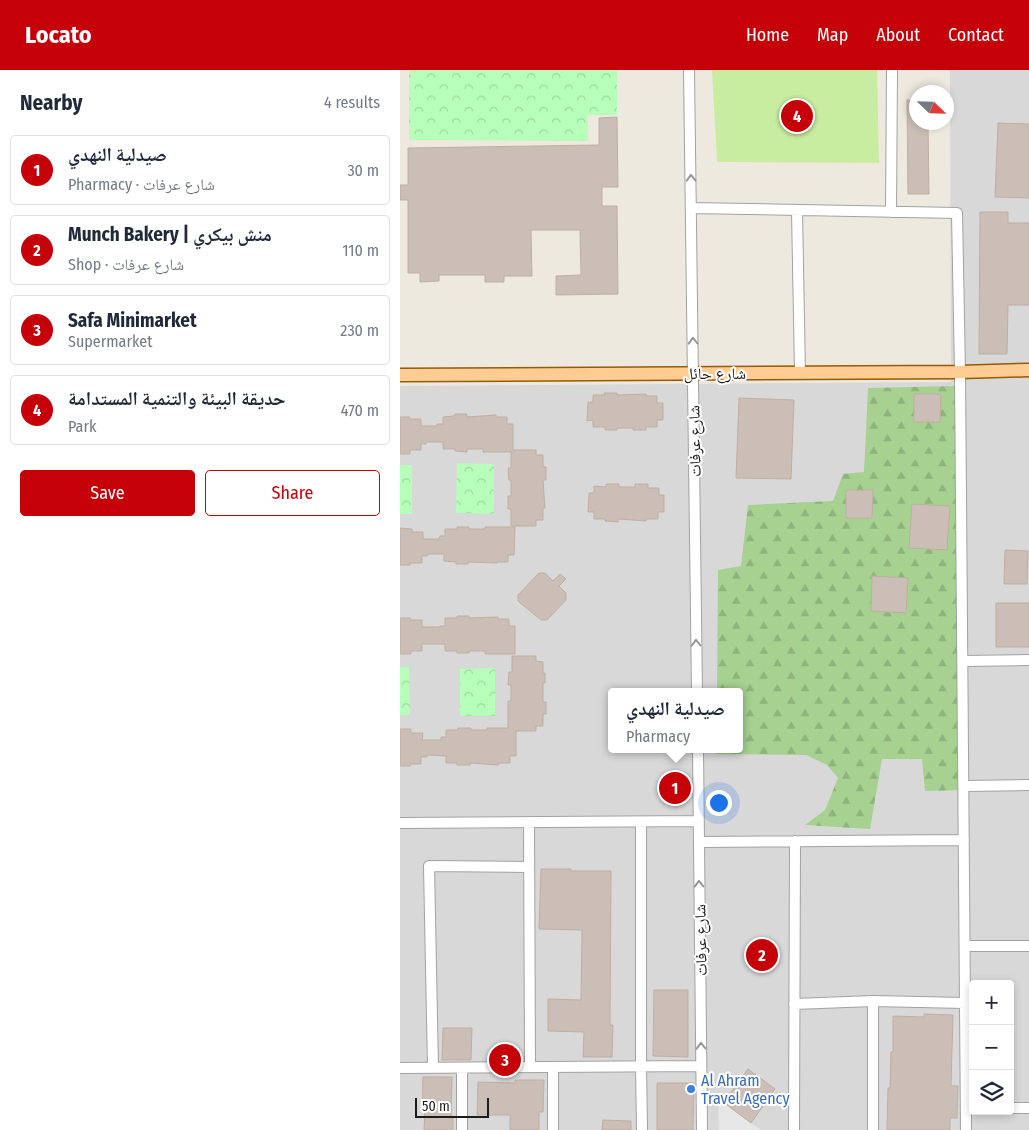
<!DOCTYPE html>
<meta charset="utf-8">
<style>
:root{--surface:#fff;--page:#f6f6f7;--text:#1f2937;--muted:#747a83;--line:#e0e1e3;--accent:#c60008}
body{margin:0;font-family:"Fira Sans Condensed","Noto Naskh Arabic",sans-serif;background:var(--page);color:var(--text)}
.controls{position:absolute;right:15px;bottom:15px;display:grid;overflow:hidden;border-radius:5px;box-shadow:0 2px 8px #0003}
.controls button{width:45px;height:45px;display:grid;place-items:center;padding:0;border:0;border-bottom:1px solid var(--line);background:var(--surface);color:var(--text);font:25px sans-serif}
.compass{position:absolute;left:509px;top:15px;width:45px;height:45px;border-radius:50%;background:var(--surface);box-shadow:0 2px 8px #0003;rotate:113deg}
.scale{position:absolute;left:15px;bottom:12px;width:74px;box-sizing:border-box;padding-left:5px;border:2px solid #1b1b1b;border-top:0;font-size:14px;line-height:18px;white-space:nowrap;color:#1b1b1b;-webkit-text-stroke:4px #fff;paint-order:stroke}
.you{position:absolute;left:318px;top:732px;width:18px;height:18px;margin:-12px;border:4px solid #fff;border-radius:50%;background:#1a73e8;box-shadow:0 0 0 8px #1a73e833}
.badge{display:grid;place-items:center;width:32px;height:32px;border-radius:50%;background:var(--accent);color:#fff;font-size:16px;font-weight:700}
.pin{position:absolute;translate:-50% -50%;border:2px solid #fff;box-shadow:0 1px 5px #0006}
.popup{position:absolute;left:208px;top:618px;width:135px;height:65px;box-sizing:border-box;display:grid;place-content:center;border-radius:5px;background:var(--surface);filter:drop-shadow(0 1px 4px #0005);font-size:16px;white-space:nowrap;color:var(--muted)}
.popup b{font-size:19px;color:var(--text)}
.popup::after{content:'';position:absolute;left:50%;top:100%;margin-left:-10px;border:10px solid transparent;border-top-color:var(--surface)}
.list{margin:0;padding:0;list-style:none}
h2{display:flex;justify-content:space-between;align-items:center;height:65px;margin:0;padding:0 20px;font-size:21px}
h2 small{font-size:16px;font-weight:400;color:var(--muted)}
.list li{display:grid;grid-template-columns:32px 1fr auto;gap:15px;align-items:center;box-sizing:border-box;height:70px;margin:0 10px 10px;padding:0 10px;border:1px solid var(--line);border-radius:5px}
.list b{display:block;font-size:19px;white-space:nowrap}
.list p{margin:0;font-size:16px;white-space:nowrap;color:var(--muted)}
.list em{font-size:16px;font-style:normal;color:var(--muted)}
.actions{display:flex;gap:10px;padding:15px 20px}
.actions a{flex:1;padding:11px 0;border:1px solid var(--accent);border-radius:5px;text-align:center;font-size:18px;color:var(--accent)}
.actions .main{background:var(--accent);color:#fff}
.icon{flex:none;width:28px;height:28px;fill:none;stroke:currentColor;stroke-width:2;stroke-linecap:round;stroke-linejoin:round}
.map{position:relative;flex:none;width:629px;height:1060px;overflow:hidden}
header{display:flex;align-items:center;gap:30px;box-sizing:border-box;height:70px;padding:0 25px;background:var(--accent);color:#fff}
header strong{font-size:24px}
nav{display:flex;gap:28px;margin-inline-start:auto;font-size:18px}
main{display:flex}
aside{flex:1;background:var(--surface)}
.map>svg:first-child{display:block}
.residential{fill:#d9d8d8;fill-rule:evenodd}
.forest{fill:url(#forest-firs)}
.park{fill:url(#park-crowns)}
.garden{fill:#c9eda0}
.parking{fill:#e7e7e7}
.building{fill:#cabeb6;stroke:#c0aea1}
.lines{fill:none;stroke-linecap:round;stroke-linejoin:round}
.minor-casing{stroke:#a2a2a2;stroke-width:12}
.major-casing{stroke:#925c00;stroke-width:15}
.minor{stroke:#fff;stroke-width:10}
.major{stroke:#ffcc93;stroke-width:12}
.oneway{stroke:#989898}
.shop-dot{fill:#3f7fe0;stroke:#fff;stroke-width:2}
.labels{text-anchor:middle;stroke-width:4;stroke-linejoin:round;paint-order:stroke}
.street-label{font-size:16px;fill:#1b1b1b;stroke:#fff}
.shop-label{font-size:16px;fill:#366cbe;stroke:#fff;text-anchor:start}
</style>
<header>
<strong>Locato</strong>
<nav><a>Home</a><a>Map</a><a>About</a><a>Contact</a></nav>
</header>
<main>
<aside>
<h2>Nearby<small>4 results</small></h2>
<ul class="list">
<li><span class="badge">1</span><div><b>صيدلية النهدي</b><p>Pharmacy · شارع عرفات</p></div><em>30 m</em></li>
<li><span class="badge">2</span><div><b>Munch Bakery | منش بيكري</b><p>Shop · شارع عرفات</p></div><em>110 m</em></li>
<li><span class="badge">3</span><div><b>Safa Minimarket</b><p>Supermarket</p></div><em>230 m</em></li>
<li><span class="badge">4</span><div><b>حديقة البيئة والتنمية المستدامة</b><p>Park</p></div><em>470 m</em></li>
</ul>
<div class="actions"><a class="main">Save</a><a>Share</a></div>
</aside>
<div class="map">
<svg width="629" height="1060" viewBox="0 0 629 1060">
<defs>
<pattern id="forest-firs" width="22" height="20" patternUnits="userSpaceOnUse" patternTransform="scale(1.25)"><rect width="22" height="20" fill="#a6d190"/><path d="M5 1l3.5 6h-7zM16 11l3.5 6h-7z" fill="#8eb37c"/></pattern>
<pattern id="park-crowns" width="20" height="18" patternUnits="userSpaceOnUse" patternTransform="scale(1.25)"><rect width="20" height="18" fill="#b7feba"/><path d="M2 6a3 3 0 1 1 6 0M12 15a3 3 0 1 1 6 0" fill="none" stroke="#9dd99f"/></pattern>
</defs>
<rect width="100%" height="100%" fill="#eee9df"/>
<path class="residential" d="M550,0H629V1060H0V316L551,312ZM211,622H339V679H211ZM573,914H610V1041H573Z"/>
<path class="forest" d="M555,316L564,720L525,721L522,689H482L470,759L405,755L425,740L438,708L427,695L406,685L316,684V679H339V622H317L318,500L341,496L348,435L433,431L443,404L464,402L468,318Z"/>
<path class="park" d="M9,0H217V45H188V71L9,70Z
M57,393L94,394V444L56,443Z
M0,395H12V444H0Z
M0,597H9L10,645H0Z
M95,598V646H60V599Z"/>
<path class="garden" d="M312,0H477L479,93L317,92Z"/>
<path class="parking" d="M327,1035L351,1053L361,1060H319L318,1036Z"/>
<path class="building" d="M507,30H516V52H528L529,124H508Z
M217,47L218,117H202V136H217L218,224L156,225V206L181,205L180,160H131L132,206H104V212H85V205H39V211L20,212V203H8V130H0V115H8V78L199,75V48Z
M598,53L629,54V128L595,127Z
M580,142H608V153H629V235H608L607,284H579Z
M204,323H217V325L246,324V326H257V333H263V350H257V357H246V360H233V358H217V360H205V357H193V350L187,351L188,332H193V325H205Z
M514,324H541L540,352H514Z
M339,328L394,330L391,409L336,408Z
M55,344H67V347L96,345V347H107V354H113V380H136V385H143V397H146V410H143L145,438H143V450H136V456H111V439H108V426H111V410H109L108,398H111V382H83V379H67V382L55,381V379H43V372H26V374H21V380H10V384H0V347H10L9,349H21V356H37V354H43V347L54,346Z
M206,414H219V417H235V414H248V418H259V425H264V442H258V449H246V451L218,449V452L205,451V449H194V442H188L189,423H194V416L206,417Z
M446,420H473L472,448H446Z
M512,434L550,436L547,480L509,478Z
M57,457H69V459H85V457H115L114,485H108V492H97V493L68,492V494H56V492L44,491V484H28L27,486H22V493H10V495H0V458L12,459V462H23V469H39L40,466H45V459H57Z
M605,480L628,481L627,514H604Z
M139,503H145L153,511L160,504L166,509L159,516L166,523V530L147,550H141L118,531V525Z
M472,506L508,508L506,543L471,541Z
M596,533H629V577H596Z
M57,546H69V548L98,547V549H109V556H115V584H85V581H69V583H57V581H45V574H22V581H11V584H0V548H10V550H22V557H40V556H45V548H57Z
M112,586H136V591L143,592V603H145V613H143V632H146V644H143V656H136V661H116V686H110V693H99L98,695L70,693V695H57V693H46V686L27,685V687H21V694H10V696H0V659H11V663H23L22,670H41V667H46V660H58V658H71V660H87V658H108V631H111V615H108L109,602H112Z
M141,799H171V801H211L210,955H213L212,987H183L184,962L148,961V929L181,930L182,860L139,859Z
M254,920H288V987L253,986Z
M524,944L553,945L551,1016H558L557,1048H550V1060H487L488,1018H490L491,982H493V946L524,947Z
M43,958H72L71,990H42Z
M348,999L375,1019L351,1053L327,1035L333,1027L329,1025Z
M23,1007H52L51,1046H53V1060H24L25,1039H22Z
M115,1010H144L143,1042H139V1060H110V1045H77L78,1012L115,1013Z
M257,1013H294L293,1060H257Z
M203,1050L231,1051V1060H202Z"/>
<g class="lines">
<defs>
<path id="minor" d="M289,0L297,622
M291,138L557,143L560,302L566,1060
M397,141L400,303
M491,142L492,0
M563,591L629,590
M298,679L302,1060
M564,716L629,715
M129,752L130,997
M241,752V996L242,1060
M0,753L298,751
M299,772L564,770
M565,876H629
M473,931V1060
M394,934L473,931L565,933
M153,997V1060
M0,998L301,996
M33,998L29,796L129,797
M62,998V1060
M610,1038H629
M394,1060L395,771"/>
<path id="major" d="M0,305L560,302L629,300"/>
</defs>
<use href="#minor" class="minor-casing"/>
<use href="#major" class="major-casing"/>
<use href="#minor" class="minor"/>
<use href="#major" class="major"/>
</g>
<defs><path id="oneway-chevron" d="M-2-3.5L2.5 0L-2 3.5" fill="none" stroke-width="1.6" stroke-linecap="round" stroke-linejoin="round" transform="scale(1.25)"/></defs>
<g class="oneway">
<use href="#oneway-chevron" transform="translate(291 108) rotate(-91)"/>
<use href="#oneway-chevron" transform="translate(293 271) rotate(-91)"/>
<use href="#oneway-chevron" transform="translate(296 573) rotate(-91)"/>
<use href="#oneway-chevron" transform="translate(299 814) rotate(-91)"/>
<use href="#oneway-chevron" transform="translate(301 976) rotate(-91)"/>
</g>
<circle class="shop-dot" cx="291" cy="1019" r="5"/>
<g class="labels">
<g class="street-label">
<text x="315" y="309">شارع حائل</text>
<text transform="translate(294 371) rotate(-91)" y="6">شارع عرفات</text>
<text transform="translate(300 870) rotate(-91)" y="6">شارع عرفات</text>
</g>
<g class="shop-label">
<text x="301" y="1016">Al Ahram<tspan x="301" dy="18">Travel Agency</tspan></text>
</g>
</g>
</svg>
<div class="controls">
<button>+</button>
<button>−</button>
<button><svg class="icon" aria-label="layers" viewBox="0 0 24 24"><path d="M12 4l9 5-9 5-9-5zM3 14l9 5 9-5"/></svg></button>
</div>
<svg class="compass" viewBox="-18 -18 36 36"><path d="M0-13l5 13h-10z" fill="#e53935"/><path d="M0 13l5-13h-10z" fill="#747a83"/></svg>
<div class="scale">50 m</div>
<div class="you"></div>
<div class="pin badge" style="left:275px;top:718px">1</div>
<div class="popup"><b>صيدلية النهدي</b>Pharmacy</div>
<div class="pin badge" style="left:362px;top:885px">2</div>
<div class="pin badge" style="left:105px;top:990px">3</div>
<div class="pin badge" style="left:397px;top:46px">4</div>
</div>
</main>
